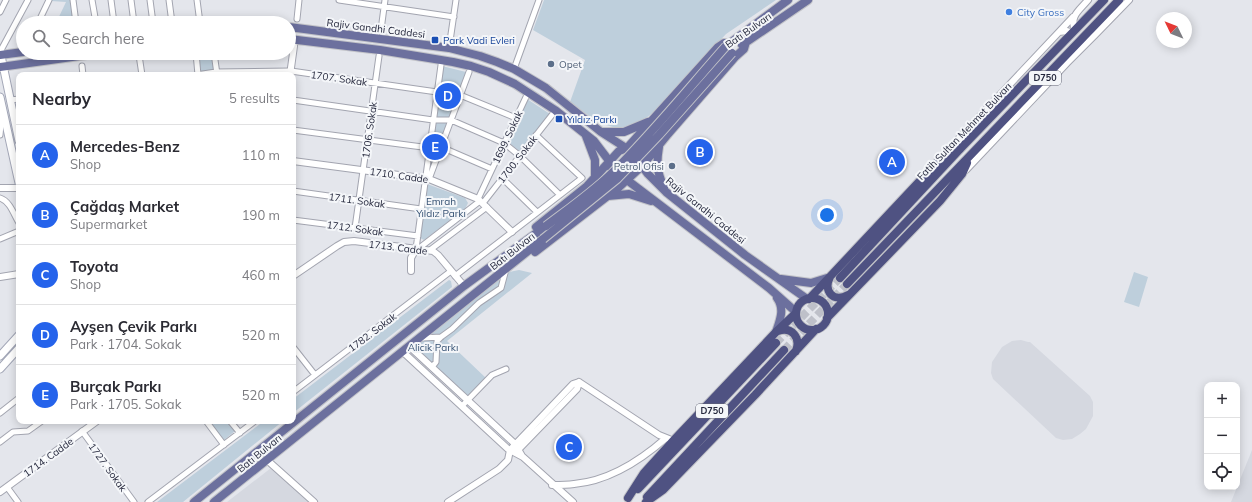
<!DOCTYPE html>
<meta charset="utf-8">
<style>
:root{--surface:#fff;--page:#f7f7f7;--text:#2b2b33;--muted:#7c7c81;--line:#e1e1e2;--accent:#2563eb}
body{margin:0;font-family:Mulish,sans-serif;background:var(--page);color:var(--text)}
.controls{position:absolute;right:12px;bottom:12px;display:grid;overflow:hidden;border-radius:8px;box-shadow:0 2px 10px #0003}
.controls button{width:36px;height:36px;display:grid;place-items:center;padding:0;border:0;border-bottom:1px solid var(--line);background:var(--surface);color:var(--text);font:20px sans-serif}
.compass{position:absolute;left:1156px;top:12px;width:36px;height:36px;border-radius:50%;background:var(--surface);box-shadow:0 2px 10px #0003;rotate:313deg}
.you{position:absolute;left:827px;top:215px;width:14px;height:14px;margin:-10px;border:3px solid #fff;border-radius:50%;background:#1a73e8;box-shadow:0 0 0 6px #1a73e833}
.badge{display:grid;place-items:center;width:26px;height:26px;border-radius:50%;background:var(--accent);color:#fff;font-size:13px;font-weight:700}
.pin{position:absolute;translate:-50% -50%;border:2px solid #fff;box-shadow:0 1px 4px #0006}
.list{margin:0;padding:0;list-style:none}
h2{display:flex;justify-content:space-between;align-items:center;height:52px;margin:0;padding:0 16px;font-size:17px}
h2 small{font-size:13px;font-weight:400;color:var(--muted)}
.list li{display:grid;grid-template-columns:26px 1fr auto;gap:12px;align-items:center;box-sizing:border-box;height:60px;padding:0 16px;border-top:1px solid var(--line)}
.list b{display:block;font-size:15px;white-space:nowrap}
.list p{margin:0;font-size:13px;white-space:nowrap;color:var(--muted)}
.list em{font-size:13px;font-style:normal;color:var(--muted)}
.icon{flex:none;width:22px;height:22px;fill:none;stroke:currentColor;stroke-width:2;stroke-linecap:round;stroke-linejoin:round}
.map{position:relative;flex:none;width:1252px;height:502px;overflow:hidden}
.search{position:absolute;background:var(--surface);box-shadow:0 2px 10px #0003;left:16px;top:16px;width:280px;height:44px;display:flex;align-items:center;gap:10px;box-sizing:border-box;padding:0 14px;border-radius:22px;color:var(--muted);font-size:15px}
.panel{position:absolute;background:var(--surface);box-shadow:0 2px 10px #0003;left:16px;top:72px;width:280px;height:352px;border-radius:8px}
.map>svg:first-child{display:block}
.built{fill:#d5d8e0}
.green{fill:#becfdc}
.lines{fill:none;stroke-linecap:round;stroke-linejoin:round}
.trunk-tunnel{stroke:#bec0c9;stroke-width:8;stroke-dasharray:8 4;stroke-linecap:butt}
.minor-casing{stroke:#a3a5b0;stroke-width:7}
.tertiary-casing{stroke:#a3a5b0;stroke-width:8}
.secondary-casing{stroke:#a3a7b7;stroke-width:9}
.primary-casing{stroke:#c2c3c8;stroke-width:10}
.trunk-casing{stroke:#c2c3c8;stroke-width:10}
.minor{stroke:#fff;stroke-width:5}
.tertiary{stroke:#fff;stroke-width:6}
.secondary{stroke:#fff;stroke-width:7}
.primary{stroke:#6c709e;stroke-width:8}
.trunk{stroke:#4f5282;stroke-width:8}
.primary-bridge-casing{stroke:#c2c3c8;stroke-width:10;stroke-linecap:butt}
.primary-bridge{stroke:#6c709e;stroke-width:8}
.shop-dot{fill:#3f7fe0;stroke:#f4f6f9;stroke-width:1.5}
.transit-dot{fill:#1a4fb4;stroke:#f4f6f9;stroke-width:1.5}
.service-dot{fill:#5c6f8a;stroke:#f4f6f9;stroke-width:1.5}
.labels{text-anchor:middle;stroke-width:4;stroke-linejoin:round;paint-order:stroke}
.shield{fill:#f4f6f9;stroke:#626575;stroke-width:1}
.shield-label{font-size:9px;font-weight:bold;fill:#24273c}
.shop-label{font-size:10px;fill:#366cbe;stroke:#f4f6f9;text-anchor:start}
.street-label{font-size:10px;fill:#24273c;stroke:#f4f6f9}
.transit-label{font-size:10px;fill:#164399;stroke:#f4f6f9;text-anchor:start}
.service-label{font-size:10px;fill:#4e5e75;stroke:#f4f6f9;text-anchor:start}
.park-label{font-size:10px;fill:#324e70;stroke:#f4f6f9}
</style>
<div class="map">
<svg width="1252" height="502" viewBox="0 0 1252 502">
<rect width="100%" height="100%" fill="#e4e6ec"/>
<path class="built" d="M1021,340L1028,342H1030L1090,396L1093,402V416L1086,429L1080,434L1072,439L1063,440L1056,438L993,379L991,373L992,362L1002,347L1012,341Z
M1252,450V502H1231Z
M271,468L309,502H227Z"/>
<path class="green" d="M52,0H71L74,23H56L66,2L51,1Z
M544,0H776L726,34L654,112L638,124L624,128L613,127L599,123L570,102L585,60L533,30Z
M197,53H212L215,75H200Z
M442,66L466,72L449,119H435Z
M527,99L550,114L519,151L507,141Z
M435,121L448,122L428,173Z
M427,184L465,198L468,203L465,209L424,240L420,238Z
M519,270L532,273L447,341L487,379L467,400L409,346L505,273Z
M1134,272L1148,277L1139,307L1124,302Z
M449,280L451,281L452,287L293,413V399Z
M209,421H227L235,431L224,440Z
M264,421H283L183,502H157Z"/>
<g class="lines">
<path class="trunk-tunnel" d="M776,343L840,278
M784,350L847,284"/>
<defs>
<path id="minor" d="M73,0L76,23
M92,0L96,23
M111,0L114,23
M131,0L134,23
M150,0L153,23
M169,0L172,23
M197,0L200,23
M339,0L454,17
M0,12L6,0
M297,19L299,0
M38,23L49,0
M381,30L385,0
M449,48L456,0
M0,52L28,0
M196,53L198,75
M214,53L217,74
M139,55L142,75
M82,66L83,75
M514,69L539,0
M196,75L216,72L291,71L437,92
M460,95L516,118
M10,100L19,99
M293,100L433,120H451L504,143L520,156L560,195
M293,130L430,148
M0,135L2,114
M441,147L492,169
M502,178L537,212
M429,179L469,72
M293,191L421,209
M0,198C10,201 14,215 19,223
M478,199L526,97
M483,203L552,115
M293,220L418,236
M355,228L379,56
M0,239L19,231
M416,249L441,65
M418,249L480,201
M430,250L487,207
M455,276L582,178L536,135
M422,338L441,337
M293,347L315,375
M432,367L436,362L437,341L441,337L452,329L479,303L501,288L505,273
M293,392L451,271
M462,406L492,375L506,369
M0,413L19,398
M206,421L224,445
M230,421L240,433
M82,431L134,502
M0,442L13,432L28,431L42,421
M7,487L18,502
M148,502L255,421"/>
<path id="tertiary" d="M1075,30C1069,16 1080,10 1088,0
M1059,32L1073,17
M1084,37L1094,36L1129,0
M1067,63L1094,36
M290,75L294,46
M964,145L963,137L965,132L1059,32L1067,31L1072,33
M948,150L964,133
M293,161L429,179L478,199L512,232
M966,170L1067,63L1069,52
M0,188H19
M411,271V258L416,249
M293,276L337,246L344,242L354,241L433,251L438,255L464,286
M0,277L19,274
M409,346L515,444L522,456
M402,351L508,449L523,457L573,502
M579,382L659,435L669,439
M516,452L577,389L579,382
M267,460L314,502
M552,485C559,485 567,485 574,484C608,481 641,460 666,438
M0,492L97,421
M448,502L499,469L508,460L510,450L573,384L579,382"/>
<path id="secondary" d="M0,51L19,141
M0,97L19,183
M0,356L19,335
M0,369L19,348"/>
<path id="primary" d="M289,27L449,48L480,56L497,62L514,69L546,88L601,132L637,155L641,159L642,166L648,174L666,192L745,255L807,299
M289,39L380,50L453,62L471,66L489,72L515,84L555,110L594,141L610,162L611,168L616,175L627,180L656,202L769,288L796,312
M742,45L808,0
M726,46L788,0
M0,55L23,52
M0,67L101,53
M602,132H624L648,122
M586,136L595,160V178
M659,147C656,165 657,171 664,188
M608,196L629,194L651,201
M536,227L587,186L619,151L627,148L718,47L724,43H730
M535,252L618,188L642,166L668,134L735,57L744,49L746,42
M781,279L811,283L827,278
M776,332C780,320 785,309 777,298
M194,502L464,286L546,226
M214,502L543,239"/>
<path id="trunk" d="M830,277C823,291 833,303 848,295
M840,278L960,149L1104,0
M847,284L1119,0
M796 314a16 16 0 1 1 32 0a16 16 0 1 1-32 0Z
M809,299L947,152L952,149H960
M827,318L940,201L962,174L967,163
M778,331C792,326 801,338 796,351
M638,489L776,343
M647,497L784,350
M628,498L644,473L673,441L776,332L796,313
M646,502L663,490L755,395L816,329"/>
</defs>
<use href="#minor" class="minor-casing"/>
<use href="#tertiary" class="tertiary-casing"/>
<use href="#secondary" class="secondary-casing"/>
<use href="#primary" class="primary-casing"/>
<use href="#trunk" class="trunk-casing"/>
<use href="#minor" class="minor"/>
<use href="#tertiary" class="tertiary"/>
<use href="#secondary" class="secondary"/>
<use href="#primary" class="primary"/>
<use href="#trunk" class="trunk"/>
<defs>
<path id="primary-bridge" d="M546,226C567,210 590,194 610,175C651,135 688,89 726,46
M543,239L617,179L659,135L732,53"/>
</defs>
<use href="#primary-bridge" class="primary-bridge-casing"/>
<use href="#primary-bridge" class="primary-bridge"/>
</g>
<circle class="shop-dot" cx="1009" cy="12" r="4"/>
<g class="transit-dot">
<rect x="431" y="36" width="8" height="8" rx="2"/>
<rect x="555" y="115" width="8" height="8" rx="2"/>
</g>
<g class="service-dot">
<circle cx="551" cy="64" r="4"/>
<circle cx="672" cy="166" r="4"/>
</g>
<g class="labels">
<g class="shield">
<rect x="1029" y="71" width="32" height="14" rx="3"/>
<rect x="696" y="404" width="32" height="14" rx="3"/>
</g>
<g class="shield-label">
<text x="1045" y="81">D750</text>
<text x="712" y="414">D750</text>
</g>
<g class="shop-label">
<text x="1017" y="16">City Gross</text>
</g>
<g class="street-label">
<text transform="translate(376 28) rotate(7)" y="4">Rajiv Gandhi Caddesi</text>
<text transform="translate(748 30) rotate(-35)" y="4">Batı Bulvarı</text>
<text transform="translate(339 78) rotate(8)" y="4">1707. Sokak</text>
<text transform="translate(369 130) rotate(-82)" y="4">1706. Sokak</text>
<text transform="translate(964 131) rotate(-46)" y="4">Fatih Sultan Mehmet Bulvarı</text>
<text transform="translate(507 137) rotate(-65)" y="4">1699. Sokak</text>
<text transform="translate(517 159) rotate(-52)" y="4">1700. Sokak</text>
<text transform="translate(399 175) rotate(8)" y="4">1710. Cadde</text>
<text transform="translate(357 200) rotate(8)" y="4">1711. Sokak</text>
<text transform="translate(706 210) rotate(39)" y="4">Rajiv Gandhi Caddesi</text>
<text transform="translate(355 228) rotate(8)" y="4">1712. Sokak</text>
<text transform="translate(398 247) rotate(7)" y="4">1713. Cadde</text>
<text transform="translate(512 251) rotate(-38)" y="4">Batı Bulvarı</text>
<text transform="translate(372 332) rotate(-37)" y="4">1782. Sokak</text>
<text transform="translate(259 453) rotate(-39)" y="4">Batı Bulvarı</text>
<text transform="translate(48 457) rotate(-36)" y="4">1714. Cadde</text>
<text transform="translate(108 467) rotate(54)" y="4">1727. Sokak</text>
</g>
<g class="transit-label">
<text x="443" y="44">Park Vadi Evleri</text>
<text x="567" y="123">Yıldız Parkı</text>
</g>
<g class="service-label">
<text x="559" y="68">Opet</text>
<text x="664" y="170" text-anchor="end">Petrol Ofisi</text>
</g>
<g class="park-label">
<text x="441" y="205">Emrah<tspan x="441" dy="12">Yıldız Parkı</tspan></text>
<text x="433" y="351">Alicik Parkı</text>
</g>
</g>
</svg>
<div class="controls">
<button>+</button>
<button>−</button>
<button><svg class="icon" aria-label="locate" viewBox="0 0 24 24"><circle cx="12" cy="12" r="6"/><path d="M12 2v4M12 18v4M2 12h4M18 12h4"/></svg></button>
</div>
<svg class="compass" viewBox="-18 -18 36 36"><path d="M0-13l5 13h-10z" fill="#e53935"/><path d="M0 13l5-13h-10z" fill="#7c7c81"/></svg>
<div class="you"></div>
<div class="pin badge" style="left:892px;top:162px">A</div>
<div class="pin badge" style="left:700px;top:152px">B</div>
<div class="pin badge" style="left:569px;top:447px">C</div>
<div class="pin badge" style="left:448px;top:96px">D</div>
<div class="pin badge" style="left:435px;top:147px">E</div>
<div class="search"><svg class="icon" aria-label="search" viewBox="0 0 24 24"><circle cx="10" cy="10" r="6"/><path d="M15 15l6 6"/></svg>Search here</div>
<section class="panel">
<h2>Nearby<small>5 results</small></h2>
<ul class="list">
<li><span class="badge">A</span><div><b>Mercedes-Benz</b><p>Shop</p></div><em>110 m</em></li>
<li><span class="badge">B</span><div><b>Çağdaş Market</b><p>Supermarket</p></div><em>190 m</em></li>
<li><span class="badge">C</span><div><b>Toyota</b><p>Shop</p></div><em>460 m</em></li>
<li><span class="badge">D</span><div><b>Ayşen Çevik Parkı</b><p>Park · 1704. Sokak</p></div><em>520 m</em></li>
<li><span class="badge">E</span><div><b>Burçak Parkı</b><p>Park · 1705. Sokak</p></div><em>520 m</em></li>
</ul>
</section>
</div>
